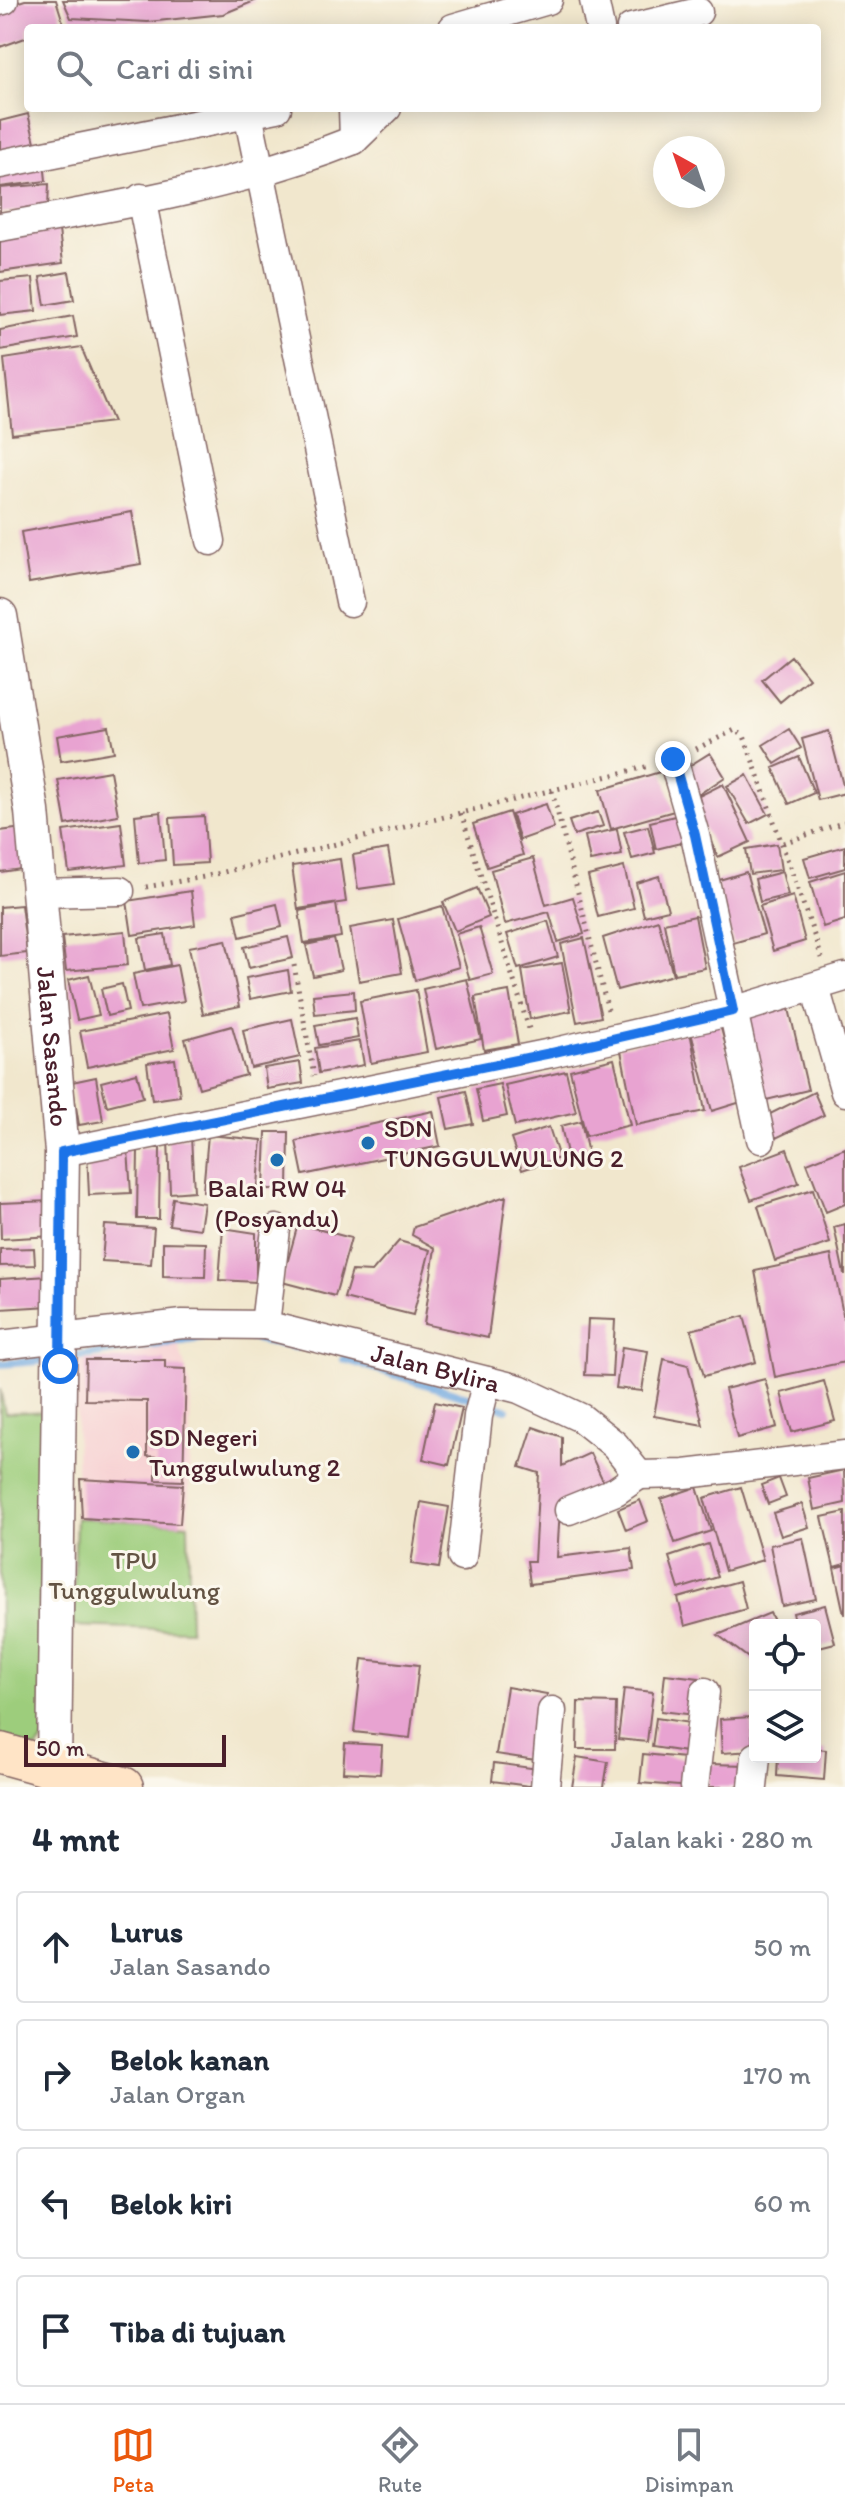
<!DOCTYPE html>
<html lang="id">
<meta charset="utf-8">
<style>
:root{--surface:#fff;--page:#f6f6f7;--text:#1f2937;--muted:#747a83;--line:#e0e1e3;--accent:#ea580c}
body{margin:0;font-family:Itim,sans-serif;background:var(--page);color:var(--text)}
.controls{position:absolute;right:24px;bottom:24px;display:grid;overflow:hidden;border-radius:8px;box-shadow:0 4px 20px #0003}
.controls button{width:72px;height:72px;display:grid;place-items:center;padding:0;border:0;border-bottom:2px solid var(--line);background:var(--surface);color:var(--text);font:40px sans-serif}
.compass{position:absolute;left:653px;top:136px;width:72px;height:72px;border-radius:50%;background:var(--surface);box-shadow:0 4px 20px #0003;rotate:320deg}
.scale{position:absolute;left:24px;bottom:20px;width:202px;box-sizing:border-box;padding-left:8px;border:4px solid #4a1f2b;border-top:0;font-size:22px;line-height:28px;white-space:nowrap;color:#4a1f2b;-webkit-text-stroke:6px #fbf7ec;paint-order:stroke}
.stop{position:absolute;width:24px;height:24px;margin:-18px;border:6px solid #1a73e8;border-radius:50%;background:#fff}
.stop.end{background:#1a73e8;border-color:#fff;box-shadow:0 2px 8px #0008}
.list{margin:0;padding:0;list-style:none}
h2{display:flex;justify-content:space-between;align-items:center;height:104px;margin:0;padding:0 32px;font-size:34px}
h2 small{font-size:26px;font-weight:400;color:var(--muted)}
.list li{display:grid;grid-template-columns:52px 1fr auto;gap:24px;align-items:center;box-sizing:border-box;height:112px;margin:0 16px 16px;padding:0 16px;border:2px solid var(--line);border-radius:8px}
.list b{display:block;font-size:30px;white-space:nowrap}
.list p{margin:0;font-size:26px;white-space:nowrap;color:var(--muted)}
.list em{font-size:26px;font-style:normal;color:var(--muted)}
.icon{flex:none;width:44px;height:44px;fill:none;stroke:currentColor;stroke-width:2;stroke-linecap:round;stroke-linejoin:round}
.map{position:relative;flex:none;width:845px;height:1787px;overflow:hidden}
.search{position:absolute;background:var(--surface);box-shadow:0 4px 20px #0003;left:24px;right:24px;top:24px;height:88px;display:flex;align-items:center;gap:20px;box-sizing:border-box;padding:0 28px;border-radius:8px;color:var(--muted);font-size:30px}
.sheet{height:616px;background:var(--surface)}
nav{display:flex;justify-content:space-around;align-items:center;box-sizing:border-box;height:112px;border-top:2px solid var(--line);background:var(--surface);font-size:22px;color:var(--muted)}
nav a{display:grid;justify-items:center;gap:4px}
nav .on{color:var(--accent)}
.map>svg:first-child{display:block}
.built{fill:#f7cfd1}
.green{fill:#9dcd7c;stroke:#747654;stroke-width:2}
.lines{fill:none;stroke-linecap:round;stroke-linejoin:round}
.stream{stroke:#72a9e0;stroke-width:8}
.building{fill:#e8a3d1}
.minor-casing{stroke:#846564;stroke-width:31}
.tertiary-casing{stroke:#846564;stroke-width:37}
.secondary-casing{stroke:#846564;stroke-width:43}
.path{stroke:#846564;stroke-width:5;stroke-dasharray:2 6;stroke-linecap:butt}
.minor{stroke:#fff;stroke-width:28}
.tertiary{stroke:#fff;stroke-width:34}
.secondary{stroke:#ffe4c6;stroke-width:40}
.route{stroke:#1a73e8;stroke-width:10}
.poi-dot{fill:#1f6fb2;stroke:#fbf7ec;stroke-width:3}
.labels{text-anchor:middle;stroke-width:6;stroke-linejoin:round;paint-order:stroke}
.street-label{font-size:26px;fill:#4a1f2b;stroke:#fbf7ec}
.poi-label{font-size:26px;fill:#4a1f2b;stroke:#fbf7ec;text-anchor:start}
.park-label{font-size:26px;fill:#635343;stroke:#fbf7ec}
</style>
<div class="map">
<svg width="845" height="1787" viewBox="0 0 845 1787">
<rect width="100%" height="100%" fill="#fbf7ec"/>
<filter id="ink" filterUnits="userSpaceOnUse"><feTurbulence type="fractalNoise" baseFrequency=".0125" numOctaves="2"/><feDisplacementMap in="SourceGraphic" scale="16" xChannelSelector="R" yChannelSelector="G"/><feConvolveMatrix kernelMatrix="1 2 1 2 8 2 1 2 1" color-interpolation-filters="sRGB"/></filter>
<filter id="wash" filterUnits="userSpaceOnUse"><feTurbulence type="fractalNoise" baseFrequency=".006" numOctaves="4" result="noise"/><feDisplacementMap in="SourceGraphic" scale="32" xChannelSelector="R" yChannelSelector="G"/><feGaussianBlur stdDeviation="1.8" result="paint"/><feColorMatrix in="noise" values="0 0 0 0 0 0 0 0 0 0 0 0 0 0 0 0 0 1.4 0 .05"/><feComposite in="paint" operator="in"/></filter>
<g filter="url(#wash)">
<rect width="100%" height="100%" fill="#f1e7cd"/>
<path class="built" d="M178,1344L191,1387L188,1524L76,1518L77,1361L124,1357Z"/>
<path class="green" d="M0,1389L5,1413L51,1411L43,1740L37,1749L0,1741Z
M76,1518L188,1524L190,1630L73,1626Z"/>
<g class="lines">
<path class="stream" d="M247,1337L296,1347
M68,1358L201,1338
M344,1359L506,1409
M0,1364L51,1360"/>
</g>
<g id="blocks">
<path class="building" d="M25,0H56L64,25L28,28V37L0,47V8Z
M63,0H257L223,14L148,22L71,18Z
M28,114L35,142L0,151V121Z
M44,160L46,181L0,187V165Z
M49,184L48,208L0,213V188Z
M59,230L63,263L0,272V239Z
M69,272L74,300L45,305L40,277Z
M33,278L36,311L0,315V281Z
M73,316L77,337L0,350V330Z
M81,347L113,422L12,434L4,359Z
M132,512L141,564L29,583L21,532Z
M791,656L809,678L780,702L762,680Z
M109,727L114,752L61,761L57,736Z
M789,729L801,748L775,764L763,745Z
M829,731L845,793L818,800L802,739Z
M710,753L725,777L696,796L681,771Z
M799,757L814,793L789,804L773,768Z
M110,771L118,815L66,825L58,780Z
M663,771L674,811L611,829L600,790Z
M747,775L768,814L749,824L727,786Z
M723,784L750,842L718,857L691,800Z
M546,804L554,828L520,840L512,815Z
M161,812L165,860L139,863L135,815Z
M509,812L523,855L487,867L473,824Z
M598,812L603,826L574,835L569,821Z
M683,814L689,841L656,849L650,822Z
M204,816L207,863L173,865L170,818Z
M121,823L126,865L69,872L63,831Z
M648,826L655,853L632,859L624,832Z
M23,828L28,868L0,872V831Z
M617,829L622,855L590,861L585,836Z
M777,844L781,870L750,874L746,849Z
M845,846V868L810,878L804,858Z
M388,849L394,884L358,889L353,855Z
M533,858L546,905L573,897L584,934L558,942L549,912L505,924L491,870Z
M340,859L346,902L298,909L292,866Z
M624,867L634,908L598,917L588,876Z
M845,871V920L823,927L810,882Z
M746,872L764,934L733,943L716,881Z
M782,872L788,895L760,902L755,879Z
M659,876L668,910L644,916L636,883Z
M477,888L489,917L455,931L443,902Z
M191,891L195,925L132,935L127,901Z
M793,896L805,941L773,951L760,906Z
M277,904L282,927L240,937L235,914Z
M336,904L341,937L304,943L299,911Z
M21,905L27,953L0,956V907Z
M442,906L459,967L415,980L398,919Z
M695,916L705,968L674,974L664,923Z
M393,920L402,973L359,981L350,928Z
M658,920L673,975L617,990L603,938Z
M548,921L558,957L518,969L507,934Z
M479,927L493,974L470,980L456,934Z
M125,931L128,965L66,971L62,937Z
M165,934L170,965L145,970L139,938Z
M288,937L293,958L249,968L244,947Z
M584,938L601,1017L577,1022L561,944Z
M334,939L341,970L313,976L306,945Z
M226,940L240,1006L203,1014L189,947Z
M562,963L571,1011L530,1019L522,970Z
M177,965L184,1001L140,1009L133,974Z
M288,970L291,991L250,999L246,978Z
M89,975L99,1015L77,1020L68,980Z
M467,979L481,1039L436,1049L423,989Z
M122,984L128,1011L107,1016L101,989Z
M416,990L427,1052L371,1063L360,1001Z
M354,991L355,1010L315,1014L313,995Z
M509,991L518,1044L484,1050L475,997Z
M787,1000L808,1090L762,1101L742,1010Z
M167,1014L174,1049L87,1067L80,1031Z
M355,1018L358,1038L319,1045L315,1025Z
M292,1019L300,1057L251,1068L243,1030Z
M719,1021L741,1102L712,1111L690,1029Z
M232,1026L246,1075L199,1088L185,1039Z
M690,1032L705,1111L636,1125L620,1046Z
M360,1041L364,1065L319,1073L315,1048Z
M175,1059L180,1096L152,1100L147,1063Z
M614,1059L630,1125L586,1136L570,1070Z
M300,1062L303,1083L267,1089L264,1068Z
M566,1071L576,1112L515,1126L505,1085Z
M137,1073L143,1097L107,1106L101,1082Z
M96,1077L103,1121L79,1125L72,1082Z
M500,1084L507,1116L483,1121L476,1089Z
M466,1091L473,1124L448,1129L441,1097Z
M814,1092L824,1115L776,1138L766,1116Z
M433,1111L440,1146L303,1175L296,1141Z
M581,1121L588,1154L568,1158L561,1126Z
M549,1127L559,1158L522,1170L511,1139Z
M266,1132H289L288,1189H264Z
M208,1135L262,1140L257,1196L203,1191Z
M191,1137L194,1191L170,1193L168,1139Z
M138,1148H160L159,1219H137Z
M845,1148V1204L826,1212L807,1163Z
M128,1149L131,1193L89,1195L87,1152Z
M787,1149L799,1183L751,1200L739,1167Z
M813,1189L830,1243L775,1261L758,1206Z
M506,1196L488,1338L424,1324L435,1248L412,1235L414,1227Z
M173,1198L204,1203L200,1229L169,1225Z
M51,1201L53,1236L1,1239L0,1203Z
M298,1224L351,1238L335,1296L282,1282Z
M845,1224V1274H844L834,1227Z
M105,1225L154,1228L151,1264L102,1261Z
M223,1228L256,1233V1282L219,1280Z
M399,1241L430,1250L413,1315L344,1298L352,1271L372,1272Z
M163,1242L206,1243L205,1277L163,1276Z
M34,1248L35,1265L0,1266V1249Z
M831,1255L845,1324V1362L775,1377L755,1271Z
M49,1276L50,1306L0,1309V1279Z
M744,1316L756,1362L704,1376L691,1330Z
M588,1319L615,1320L612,1376L585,1375Z
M622,1347L648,1351L642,1391L616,1388Z
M664,1359L688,1365L703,1425L654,1416Z
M86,1360H165V1368L186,1369L183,1481L156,1480V1457L147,1456V1401L85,1400Z
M765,1379L777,1427L737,1438L725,1389Z
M824,1381L835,1421L792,1432L781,1393Z
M435,1402L462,1408L449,1465L423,1459Z
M533,1427L562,1437V1466L590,1453L606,1487L560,1509L557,1557L631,1548L634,1570L530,1584L527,1561H534L539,1473L520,1467Z
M844,1470L845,1503L814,1510L808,1478Z
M779,1478L786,1497L768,1504L761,1485Z
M80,1479L183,1485L180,1524L82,1518Z
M697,1487L711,1531L675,1543L661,1499Z
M741,1487L763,1560L725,1571L704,1498Z
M640,1500L648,1521L626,1530L618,1509Z
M421,1502L449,1507L439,1568L411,1564Z
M802,1504L809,1527L781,1536L773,1513Z
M845,1512V1564L834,1567L822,1517Z
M803,1538L816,1599L782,1606L770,1545Z
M708,1544L718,1577L679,1589L669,1557Z
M845,1565V1614H844L834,1568Z
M739,1581L746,1609L685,1626L678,1598Z
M825,1605L835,1643L815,1648V1625H796L793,1613Z
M770,1613L776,1625H755V1663L718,1635Z
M362,1659L419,1665L410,1738L354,1732Z
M665,1674L699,1678L695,1715L661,1711Z
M507,1687L547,1694L536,1760L496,1754Z
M624,1689L653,1692L647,1742L618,1739Z
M578,1702L616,1703L615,1749H577Z
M751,1717L753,1751L722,1753L720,1719Z
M656,1718L690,1723L686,1752L652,1747Z
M345,1743L382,1745L380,1774L343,1772Z
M815,1749L826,1750L824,1780L777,1776L778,1757H815Z
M643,1754L695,1759L692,1787L640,1783Z
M577,1757L608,1762L604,1787H572Z
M494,1763L539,1769L537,1787L492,1781Z
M709,1764L748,1765L747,1787H708Z"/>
</g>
</g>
<g filter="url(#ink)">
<use href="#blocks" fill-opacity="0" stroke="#846564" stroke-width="2"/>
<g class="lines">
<defs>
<g id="minor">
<path d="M594,0L600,28"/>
<path d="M0,1L4,0"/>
<path d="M453,28L548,0"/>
<path d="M631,28L698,12"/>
<path d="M248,114L350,602"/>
<path d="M354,140L387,108"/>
<path d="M0,164L277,108"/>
<path d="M141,198L211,541"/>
<path d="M0,227C119,206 241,185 354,140L353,108"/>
<path d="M673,759L695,835L761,1139"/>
<path d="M40,893L120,891"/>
<path d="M815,987L845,1092"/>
<path d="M62,1152L551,1053L733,1011L845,977"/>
<path d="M265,1325L276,1229"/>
<path id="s1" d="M0,1345L183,1324L265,1325L519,1389L581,1418L615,1445L639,1475L685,1474L845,1455"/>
<path d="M569,1510L616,1491L639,1475"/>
<path d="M462,1557L478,1416L487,1381"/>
<path d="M545,1787L552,1711"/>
<path d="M694,1787L705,1692"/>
<path d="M753,1787L756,1757"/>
</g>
<g id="tertiary">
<path id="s2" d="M0,616L32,811L62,1152L54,1766"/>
</g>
<path id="secondary" d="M0,1753L123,1787"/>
</defs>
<use href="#minor" class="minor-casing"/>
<use href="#tertiary" class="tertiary-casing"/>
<use href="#secondary" class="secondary-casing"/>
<path class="path" d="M696,749L735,730L744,736L822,958
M552,791L609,1014
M461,813L530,1032
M783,843L845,822
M146,887L204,877L649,766
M294,965L314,1076"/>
<use href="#minor" class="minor"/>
<use href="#tertiary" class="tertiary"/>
<use href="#secondary" class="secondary"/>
</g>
</g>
<g class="lines" filter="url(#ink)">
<path class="route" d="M60,1366L62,1152L551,1053L733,1011L695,835L673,759"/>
</g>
<g class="poi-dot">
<circle cx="368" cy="1143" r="8"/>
<circle cx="277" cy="1160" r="8"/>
<circle cx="133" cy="1452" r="8"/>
</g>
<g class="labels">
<g class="street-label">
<text dy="9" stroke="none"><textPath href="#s2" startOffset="434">Jalan Sasando</textPath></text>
<text dy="9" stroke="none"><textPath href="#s1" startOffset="442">Jalan Bylira</textPath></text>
</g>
<g class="poi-label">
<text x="384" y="1137">SDN<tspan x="384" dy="30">TUNGGULWULUNG 2</tspan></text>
<text x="277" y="1197" text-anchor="middle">Balai RW 04<tspan x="277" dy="30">(Posyandu)</tspan></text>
<text x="149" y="1446">SD Negeri<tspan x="149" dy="30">Tunggulwulung 2</tspan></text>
</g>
<g class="park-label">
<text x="134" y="1569">TPU<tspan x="134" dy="30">Tunggulwulung</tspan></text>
</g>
</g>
</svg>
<div class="controls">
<button><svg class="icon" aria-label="locate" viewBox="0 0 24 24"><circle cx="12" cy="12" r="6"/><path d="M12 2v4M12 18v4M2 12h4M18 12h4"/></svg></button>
<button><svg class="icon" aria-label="layers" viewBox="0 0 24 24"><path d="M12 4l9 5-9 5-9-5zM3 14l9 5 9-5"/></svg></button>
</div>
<svg class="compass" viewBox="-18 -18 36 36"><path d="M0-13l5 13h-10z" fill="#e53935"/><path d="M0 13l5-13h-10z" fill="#747a83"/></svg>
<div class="scale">50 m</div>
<div class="stop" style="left:60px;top:1366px"></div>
<div class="stop end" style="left:673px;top:759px"></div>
<div class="search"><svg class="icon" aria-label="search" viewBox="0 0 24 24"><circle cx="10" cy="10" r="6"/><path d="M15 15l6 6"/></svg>Cari di sini</div>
</div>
<section class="sheet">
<h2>4 mnt<small>Jalan kaki · 280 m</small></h2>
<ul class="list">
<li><svg class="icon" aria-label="ahead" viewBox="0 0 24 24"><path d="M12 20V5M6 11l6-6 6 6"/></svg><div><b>Lurus</b><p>Jalan Sasando</p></div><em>50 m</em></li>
<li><svg class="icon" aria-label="right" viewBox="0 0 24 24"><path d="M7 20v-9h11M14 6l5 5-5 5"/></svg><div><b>Belok kanan</b><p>Jalan Organ</p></div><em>170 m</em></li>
<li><svg class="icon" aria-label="left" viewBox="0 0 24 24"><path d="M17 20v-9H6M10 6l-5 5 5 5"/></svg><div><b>Belok kiri</b></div><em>60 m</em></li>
<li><svg class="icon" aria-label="arrive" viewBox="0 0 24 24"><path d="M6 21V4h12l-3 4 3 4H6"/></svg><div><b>Tiba di tujuan</b></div></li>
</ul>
</section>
<nav>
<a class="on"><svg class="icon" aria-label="map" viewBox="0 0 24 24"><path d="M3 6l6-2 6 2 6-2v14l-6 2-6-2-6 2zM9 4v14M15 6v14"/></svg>Peta</a>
<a><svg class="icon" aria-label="directions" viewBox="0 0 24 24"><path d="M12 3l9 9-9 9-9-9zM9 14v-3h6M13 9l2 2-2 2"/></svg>Rute</a>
<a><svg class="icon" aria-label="saved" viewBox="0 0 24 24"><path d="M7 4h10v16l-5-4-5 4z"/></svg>Disimpan</a>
</nav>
